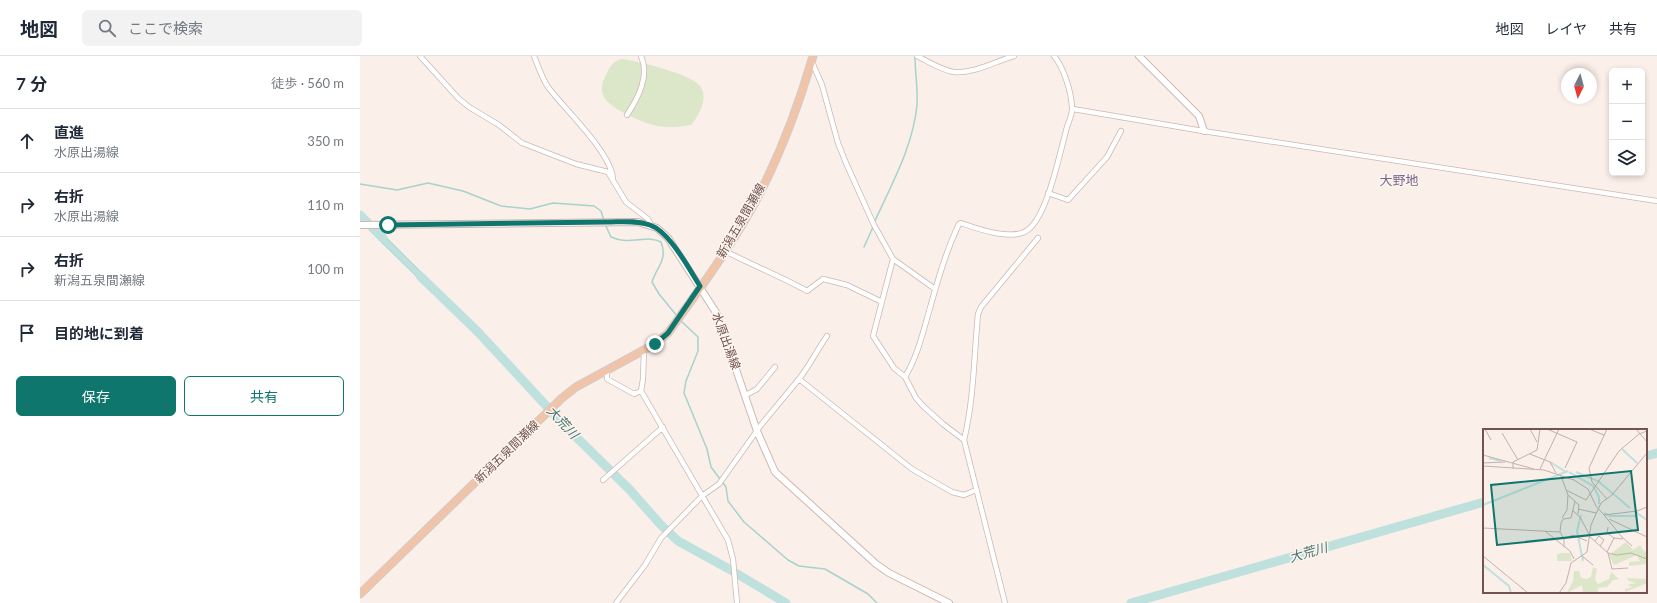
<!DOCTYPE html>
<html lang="ja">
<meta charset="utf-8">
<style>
:root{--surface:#fff;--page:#f2f2f3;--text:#1f2937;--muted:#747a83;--line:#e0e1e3;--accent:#0f766e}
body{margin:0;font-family:Lato,"Noto Sans JP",sans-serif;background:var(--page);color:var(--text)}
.controls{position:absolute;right:12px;top:12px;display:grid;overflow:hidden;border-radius:6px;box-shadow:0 2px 6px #0003}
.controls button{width:36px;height:36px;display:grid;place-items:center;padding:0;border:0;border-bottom:1px solid var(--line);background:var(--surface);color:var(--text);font:20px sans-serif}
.compass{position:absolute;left:1201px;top:12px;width:36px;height:36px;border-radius:50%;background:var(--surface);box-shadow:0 2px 6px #0003;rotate:186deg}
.stop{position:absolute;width:12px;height:12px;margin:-9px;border:3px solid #0f766e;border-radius:50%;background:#fff}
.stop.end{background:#0f766e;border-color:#fff;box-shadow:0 1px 4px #0008}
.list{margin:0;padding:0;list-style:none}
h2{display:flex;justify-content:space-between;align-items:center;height:52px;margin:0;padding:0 16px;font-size:17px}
h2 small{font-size:13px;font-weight:400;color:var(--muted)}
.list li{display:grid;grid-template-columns:26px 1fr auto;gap:12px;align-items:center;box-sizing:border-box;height:64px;padding:0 16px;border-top:1px solid var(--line)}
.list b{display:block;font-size:15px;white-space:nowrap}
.list p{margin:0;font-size:13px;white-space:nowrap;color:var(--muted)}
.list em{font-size:13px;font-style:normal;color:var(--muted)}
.actions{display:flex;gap:8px;padding:12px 16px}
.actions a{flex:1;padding:9px 0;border:1px solid var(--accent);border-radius:6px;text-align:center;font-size:14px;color:var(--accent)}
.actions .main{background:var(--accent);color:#fff}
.icon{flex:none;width:22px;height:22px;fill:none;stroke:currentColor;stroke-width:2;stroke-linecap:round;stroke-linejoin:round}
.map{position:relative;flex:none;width:1297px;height:547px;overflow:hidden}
header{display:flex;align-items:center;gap:24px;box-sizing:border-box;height:56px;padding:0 20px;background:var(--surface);border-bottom:1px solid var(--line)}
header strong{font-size:19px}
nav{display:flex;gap:22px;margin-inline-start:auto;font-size:14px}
.search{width:280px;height:36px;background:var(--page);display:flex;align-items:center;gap:10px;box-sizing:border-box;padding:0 14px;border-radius:6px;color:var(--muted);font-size:15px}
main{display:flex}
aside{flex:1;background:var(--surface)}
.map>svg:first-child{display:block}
.green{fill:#dce6c9}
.water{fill:#bfe1dd;stroke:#a7d2cd}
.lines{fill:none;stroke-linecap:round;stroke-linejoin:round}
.stream{stroke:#a7d2cd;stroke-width:1.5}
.river{stroke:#bfe1dd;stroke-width:9}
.street-casing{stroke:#cdb7b3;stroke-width:6}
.secondary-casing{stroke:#cfb6b1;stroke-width:8}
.primary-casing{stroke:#d4cbca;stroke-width:9}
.street{stroke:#fff;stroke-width:4.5}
.secondary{stroke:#fff;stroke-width:6}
.primary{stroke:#f0c4a9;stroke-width:7}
.route{stroke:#0f766e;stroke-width:5}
.labels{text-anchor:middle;stroke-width:3;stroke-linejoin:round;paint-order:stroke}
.street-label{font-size:12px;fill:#715350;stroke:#fdf4ee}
.neighbourhood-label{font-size:13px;fill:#77678c;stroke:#fdf4ee}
.water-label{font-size:13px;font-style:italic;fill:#457470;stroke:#fdf4ee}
.inset-river{fill:none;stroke:#bfe1dd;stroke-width:2}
.inset-road{fill:none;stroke:#c3b1ac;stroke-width:1}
.view{fill:#0f766e;fill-opacity:0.15;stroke:#0f766e;stroke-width:2}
.inset-edge{fill:none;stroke:#715350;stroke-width:2}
</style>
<header>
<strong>地図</strong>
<div class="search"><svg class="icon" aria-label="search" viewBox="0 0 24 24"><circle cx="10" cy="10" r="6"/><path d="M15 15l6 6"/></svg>ここで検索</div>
<nav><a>地図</a><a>レイヤ</a><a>共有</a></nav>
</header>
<main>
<aside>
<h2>7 分<small>徒歩 · 560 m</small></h2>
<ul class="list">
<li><svg class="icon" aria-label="ahead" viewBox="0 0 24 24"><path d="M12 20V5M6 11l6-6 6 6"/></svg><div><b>直進</b><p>水原出湯線</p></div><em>350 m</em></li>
<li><svg class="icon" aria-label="right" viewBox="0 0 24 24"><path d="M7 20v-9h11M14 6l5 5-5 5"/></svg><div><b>右折</b><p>水原出湯線</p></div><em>110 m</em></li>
<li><svg class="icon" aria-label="right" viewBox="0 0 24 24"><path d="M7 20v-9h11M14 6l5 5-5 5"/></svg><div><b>右折</b><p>新潟五泉間瀬線</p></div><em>100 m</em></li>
<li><svg class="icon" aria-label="arrive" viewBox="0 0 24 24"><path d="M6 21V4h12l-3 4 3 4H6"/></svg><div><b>目的地に到着</b></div></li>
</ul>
<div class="actions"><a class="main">保存</a><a>共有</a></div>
</aside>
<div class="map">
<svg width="1297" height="547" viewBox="0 0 1297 547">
<rect width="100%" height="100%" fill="#faefe9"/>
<path class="green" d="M262,3C278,5 331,18 340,30C349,41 339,60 331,69C320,71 309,72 298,70C285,68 247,52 243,39C240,32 243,25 246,19C250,10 253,5 262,3Z"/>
<path class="water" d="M9,174H19L70,225L65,230L60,224Z"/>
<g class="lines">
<path class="stream" d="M0,128L37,134L68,127L103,135L141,150L170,153L193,147L234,150L241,155L244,165
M514,167C531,129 553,91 557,49C558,33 555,16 555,0
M245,168L251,181C270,190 287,178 301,186C308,204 297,210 292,226L299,238L317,260
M504,191L513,171
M321,265L338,281V295L326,325L324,337L347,393L351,411L366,431L368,445L384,466L428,504L439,510L465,513L508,538L517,547"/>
<path class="river" d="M0,159L23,182
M60,220L118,276L203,368L270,434L300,468L318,485L369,513L426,547
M1286,400L1297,397
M771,547L1124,446"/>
<defs>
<path id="street" d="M60,0L98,42L109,51L139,69L162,87L216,108L248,116L266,146L288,163L291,169
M174,0C178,10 182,22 188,31C205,54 251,96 253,123
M557,0C569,6 581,14 594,16C614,18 636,5 654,0
M452,6L462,29L478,87L486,107L514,169L533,203L513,280L534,312L545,321L556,342L563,350L583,368L604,384
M713,53L843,75L1297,145
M267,59C278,42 290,20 281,0
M688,137L708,144L747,101L761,75
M365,195C392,209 420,220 447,235L463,223L487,229L522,246
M533,203L575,233
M284,294L283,323L281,335L368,484L373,503L377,547
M247,314V323L274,338L281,335
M545,321C558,299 563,276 570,252C578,224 586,195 599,168L601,167C618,173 654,186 669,173C688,157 700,96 707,71C709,65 713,57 712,51C711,35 704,12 694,0
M439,323C450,309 457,294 467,280
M386,339L397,333L415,311
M243,424L303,371
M256,547L285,509L301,482L342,440L359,428L401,369L439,323L552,413L592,436L604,439L616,434
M645,547L604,384C614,343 614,300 618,258L621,251L678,182"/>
<path id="secondary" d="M779,0L839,60L844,75
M0,169L278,166L297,172L308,182L357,258L397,375L415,416L516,508L529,517L589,547"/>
<path id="primary" d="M0,538L202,342L216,331L295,288L308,277C341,231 376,184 402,133C423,91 440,45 453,0"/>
</defs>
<use href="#street" class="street-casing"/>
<use href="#secondary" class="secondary-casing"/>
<use href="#primary" class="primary-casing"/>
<use href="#street" class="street"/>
<use href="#secondary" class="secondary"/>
<use href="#primary" class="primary"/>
</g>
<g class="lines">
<path class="route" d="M28,169L247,166C261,166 276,164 290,169C310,176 329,213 340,230L308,277L295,288"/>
</g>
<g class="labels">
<g class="street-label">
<text transform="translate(381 165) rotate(-60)" y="4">新潟五泉間瀬線</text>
<text transform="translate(366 285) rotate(70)" y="4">水原出湯線</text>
<text transform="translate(147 396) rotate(-44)" y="4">新潟五泉間瀬線</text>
</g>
<g class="neighbourhood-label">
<text x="1039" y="129">大野地</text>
</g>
<g class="water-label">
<text transform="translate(203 366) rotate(47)" y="5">大荒川</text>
<text transform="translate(948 496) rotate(-16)" y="5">大荒川</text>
</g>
</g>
<g transform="translate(1123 373)">
<rect width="164" height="164" fill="#faefe9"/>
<path d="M143,113L150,121L157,116L161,122L164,123V135L146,137V133L157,132L154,126L131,136L126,126ZM79,124H87L89,132H74V125ZM110,138L114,140L112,151L115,155L126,150L128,143L136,150L130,151L124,158L114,159L116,164H100L99,156L84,164L90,152L91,142H96L98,149L104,150L108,148ZM144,149L164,150V154L142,163V160L150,158L144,156L153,154L146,152Z" fill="#dce6c9"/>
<path class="inset-river" d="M139,20L154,34M6,29L18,32M67,33L83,43M86,43L110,57L116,68V75M93,43L115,52L147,79M0,76L85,42M151,82L164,91M121,84L127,87H154M98,86L94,102L100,132M0,136L26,157L28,164"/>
<path class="inset-road" d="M2,0L8,11M47,0L54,13M64,0L94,13L82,39M106,0L121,6M124,0L106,39L109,53L124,70M153,0L164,13M19,4L35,31M47,25L67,33L73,44M0,26L51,40M0,34L22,33M0,37L61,41L91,51L105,60L113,77L121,86L154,82L164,78M30,40V33L54,21L57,0M57,40L76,0M78,47L85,66L84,81L79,89M83,61L103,71L136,22L156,5L164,2M85,66L96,76L95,85M95,80L113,84M90,82L97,88L106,105M121,86L139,108L149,117M126,90L164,108M125,98L124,104L131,109M0,99L77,103M62,102L87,122L91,130M106,107L125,124L134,126L148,124L164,130M80,110L90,106L104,112M112,112L116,107L121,111L117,117M81,118V110L77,103L78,94L80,90L88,89L92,72M124,123L131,109L140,110M125,124L129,140L145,139M0,127L45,164M99,127L110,136M76,164L83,154L88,134L104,123L108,96L118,74L129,66L164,24"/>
<path class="view" d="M148,42L155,101L14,116L8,56Z"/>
<rect width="164" height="164" class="inset-edge"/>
</g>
</svg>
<div class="controls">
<button>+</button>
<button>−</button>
<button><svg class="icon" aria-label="layers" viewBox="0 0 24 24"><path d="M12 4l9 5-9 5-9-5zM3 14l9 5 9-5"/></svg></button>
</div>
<svg class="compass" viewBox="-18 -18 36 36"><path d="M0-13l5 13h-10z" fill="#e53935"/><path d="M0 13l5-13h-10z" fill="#747a83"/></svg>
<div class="stop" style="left:28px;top:169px"></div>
<div class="stop end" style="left:295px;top:288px"></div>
</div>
</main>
